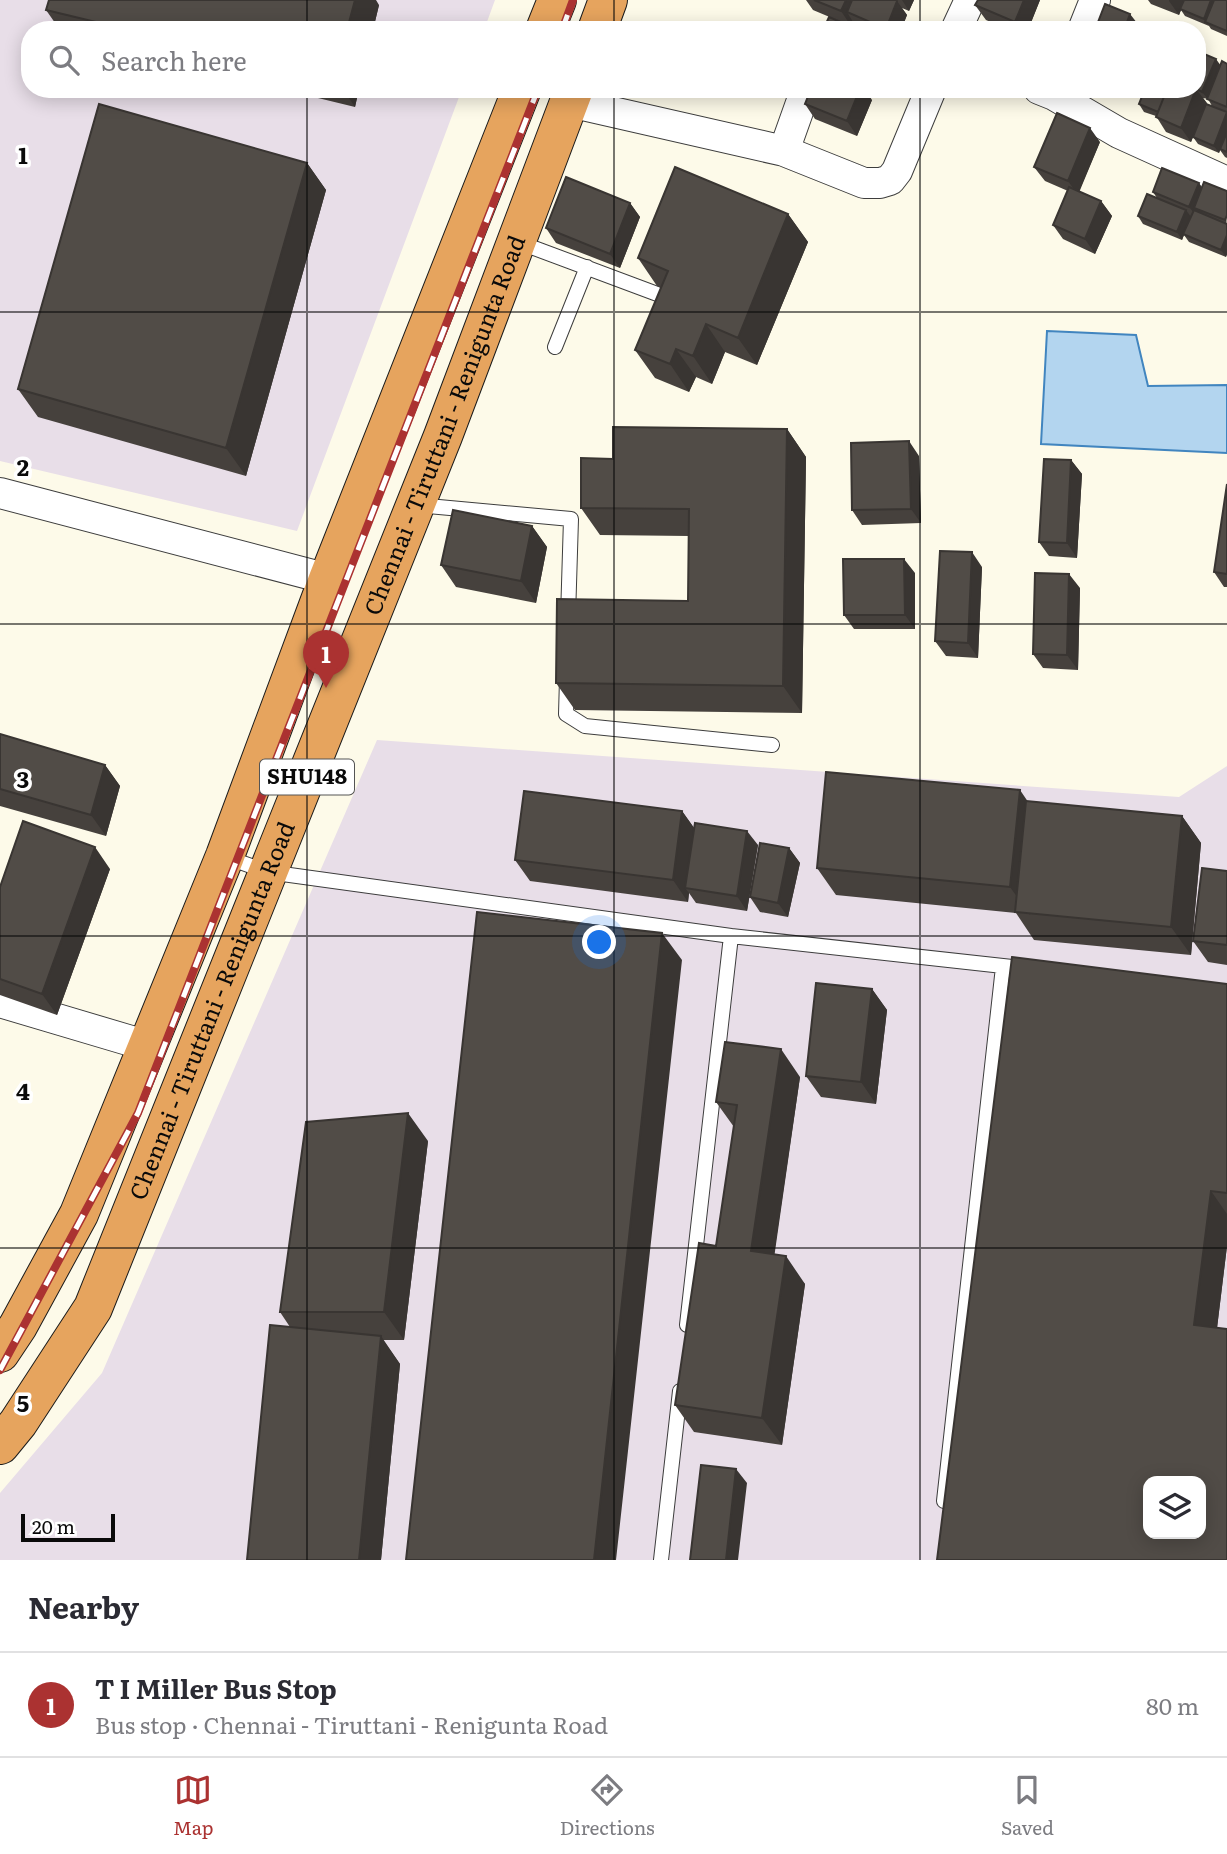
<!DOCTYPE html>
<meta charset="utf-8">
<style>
:root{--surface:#fff;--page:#f7f7f7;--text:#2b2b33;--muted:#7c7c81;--line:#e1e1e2;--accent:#ab3231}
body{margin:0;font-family:Literata,serif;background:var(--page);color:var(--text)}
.controls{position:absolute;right:21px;bottom:21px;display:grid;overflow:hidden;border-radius:14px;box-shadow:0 4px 18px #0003}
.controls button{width:63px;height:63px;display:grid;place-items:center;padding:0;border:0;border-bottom:2px solid var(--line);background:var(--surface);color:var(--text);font:35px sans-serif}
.scale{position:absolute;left:21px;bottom:18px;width:94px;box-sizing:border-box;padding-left:7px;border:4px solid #0a0a0a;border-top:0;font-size:19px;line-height:24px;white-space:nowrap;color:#0a0a0a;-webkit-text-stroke:5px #fff;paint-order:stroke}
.you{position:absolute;left:600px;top:943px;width:24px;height:24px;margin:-18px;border:5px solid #fff;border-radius:50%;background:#1a73e8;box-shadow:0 0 0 10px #1a73e833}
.badge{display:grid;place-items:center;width:46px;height:46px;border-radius:50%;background:var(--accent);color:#fff;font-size:23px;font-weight:700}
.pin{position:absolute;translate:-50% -58px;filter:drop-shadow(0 2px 4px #0008)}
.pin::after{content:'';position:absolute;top:37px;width:24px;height:21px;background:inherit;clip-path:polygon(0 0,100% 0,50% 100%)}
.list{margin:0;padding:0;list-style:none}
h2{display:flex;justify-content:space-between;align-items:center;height:91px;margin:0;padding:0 28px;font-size:30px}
h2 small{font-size:23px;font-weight:400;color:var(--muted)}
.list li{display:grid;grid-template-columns:46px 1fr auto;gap:21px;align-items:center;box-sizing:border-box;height:105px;padding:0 28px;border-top:2px solid var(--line)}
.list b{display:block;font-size:26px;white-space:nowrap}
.list p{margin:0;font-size:23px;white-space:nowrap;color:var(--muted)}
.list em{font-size:23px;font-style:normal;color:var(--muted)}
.icon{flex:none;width:38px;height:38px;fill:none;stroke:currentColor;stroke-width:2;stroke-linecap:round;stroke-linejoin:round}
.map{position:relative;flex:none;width:1227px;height:1560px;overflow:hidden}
.search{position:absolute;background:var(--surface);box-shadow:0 4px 18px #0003;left:21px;right:21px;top:21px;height:77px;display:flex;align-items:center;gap:18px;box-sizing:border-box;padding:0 24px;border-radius:28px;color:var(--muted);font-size:26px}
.sheet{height:196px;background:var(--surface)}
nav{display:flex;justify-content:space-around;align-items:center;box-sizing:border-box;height:98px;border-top:2px solid var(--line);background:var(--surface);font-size:19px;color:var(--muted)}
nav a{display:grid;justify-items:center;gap:4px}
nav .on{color:var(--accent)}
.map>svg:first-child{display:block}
.industrial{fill:#e8dee8;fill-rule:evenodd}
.water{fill:#b3d5ef;stroke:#4185bf;stroke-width:2}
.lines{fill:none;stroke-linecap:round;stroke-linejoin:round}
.lane-casing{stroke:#3d3d3d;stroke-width:16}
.street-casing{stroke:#3d3d3d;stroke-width:32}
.highway-casing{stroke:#1b1b1b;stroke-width:40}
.lane{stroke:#fff;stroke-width:14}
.street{stroke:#fff;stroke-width:30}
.highway{stroke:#e6a45e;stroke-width:38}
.rail-casing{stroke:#ab3231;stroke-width:8}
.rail{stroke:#fff;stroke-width:5;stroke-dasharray:16;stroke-linecap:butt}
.wall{fill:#46413d;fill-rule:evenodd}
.shaded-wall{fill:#393532}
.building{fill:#514c47;stroke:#393532;stroke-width:2;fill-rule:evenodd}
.grid{fill:none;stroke:#0a0a0a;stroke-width:2;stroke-opacity:0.55}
.labels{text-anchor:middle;stroke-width:7;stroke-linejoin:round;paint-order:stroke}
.shield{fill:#fff;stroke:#545454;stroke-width:2}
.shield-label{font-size:21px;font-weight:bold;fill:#0a0a0a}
.street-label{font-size:23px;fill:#0a0a0a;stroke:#fff}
.grid-label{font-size:23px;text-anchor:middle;font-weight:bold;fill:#0a0a0a;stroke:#fff;stroke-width:7;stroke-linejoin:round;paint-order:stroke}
</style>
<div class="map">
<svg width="1227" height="1560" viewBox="0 0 1227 1560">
<rect width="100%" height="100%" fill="#fdfae9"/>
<path class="industrial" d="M0,0H495L484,30H30V89H462L297,531L0,461Z
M377,740L1179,797L1227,766V1560H0V1493L102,1373ZM1148,1481H1201V1534H1148Z"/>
<path class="water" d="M1047,331L1136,335L1148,386L1227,385V453L1041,444Z"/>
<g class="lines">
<defs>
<path id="lane" d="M518,242L676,301
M555,347L587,267
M417,505L571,519L568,617
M567,679L566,714L585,726L772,745
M226,857L268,872L731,936L687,1325
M731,936L1012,967
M944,1501L1003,967
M661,1560L680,1391"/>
<path id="street" d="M956,30L970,0
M1083,30L1095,0
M1039,89L1054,95L1119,133L1227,182
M569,102L784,151L864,183H880L890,180L897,171L931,89
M784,151L806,89
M0,493L328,579
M0,1002L148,1046"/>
<g id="highway">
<path d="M545,30L557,0"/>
<path d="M597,30L608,0"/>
<path d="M0,1353L18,1326L79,1214L225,856L328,579L522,89"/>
<path id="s1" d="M0,1445L18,1423L93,1308L443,436L574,89"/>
</g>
</defs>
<use href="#lane" class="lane-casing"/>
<use href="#street" class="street-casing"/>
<use href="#highway" class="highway-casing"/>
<use href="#lane" class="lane"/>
<use href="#street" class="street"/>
<use href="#highway" class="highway"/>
<defs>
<path id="rail" d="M562,30L573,0
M0,1370L138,1113L538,89"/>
</defs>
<use href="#rail" class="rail-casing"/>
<use href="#rail" class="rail"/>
</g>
<path class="wall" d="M806,0H914L909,11L902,8L907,15L901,30H863L857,27L853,22L851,26L813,10Z
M978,0H1040L1028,30H1009L986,20L975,5Z
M1148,0H1227V36L1211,29L1209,26L1185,16L1181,10L1179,15L1151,4Z
M379,5L373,30H60L46,10Z
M1227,64V158L1225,157L1220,150L1219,153L1198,144L1193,137L1191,142L1166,132L1156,116L1144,112L1139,104L1197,89L1220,65ZM1203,98L1208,99L1212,106L1207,104Z
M281,89H359L355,107Z
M872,100L857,136L815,119L805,104Z
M1100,142L1079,191L1101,201L1112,216L1095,254L1063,239L1053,225L1068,191L1045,181L1034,167Z
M307,163L326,190L246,476L38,417L18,389Z
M1202,188L1227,191L1226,257L1189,242L1184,235L1182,240L1143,224L1138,216L1157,198L1153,192Z
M630,203L640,217L620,268L556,243L546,228Z
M788,214L808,242L757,365L725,352L712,384L696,377L689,392L655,378L635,350L661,288L657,286L638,258Z
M787,429L806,457L802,713L575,710L556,683L688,601L689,536L600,535L581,508L613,459Z
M919,456L921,523L862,525L852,510Z
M1071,460L1082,474L1077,558L1049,556L1039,542Z
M1227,484V587H1224L1214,572Z
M532,526L547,547L536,603L456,587L441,565Z
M982,567L978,658L946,656L935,641Z
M915,573V629H854L844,615Z
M1080,588L1078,670L1043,668L1033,654Z
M0,734L105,765L120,786L106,836L0,806Z
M1027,801L1182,816L1201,843L1191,955L1034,940L1016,913L836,895L817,868Z
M682,811L694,828L758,845L747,911L696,903L689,893L688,902L530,881L515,860Z
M789,848L800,863L788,917L760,912L750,897Z
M110,869L57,1015L0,995V887Z
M1227,871V965L1208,962L1193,941Z
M1227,984V1246L1217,1328L937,1560Z
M872,989L887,1010L876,1104L821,1097L806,1076Z
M800,1077L774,1254L805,1284L782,1445L694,1432L675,1405L716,1246L734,1127L716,1102Z
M428,1141L404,1340H383L400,1364L381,1560H247L290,1327L280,1312Z"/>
<path class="shaded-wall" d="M355,0H376L379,5L373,30H347Z
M846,0H862L847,12L853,22L851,26L841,11Z
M902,0H914L909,11Z
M1024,0H1040L1028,30H1021L1015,22Z
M1169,0H1185L1179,15L1169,1Z
M1211,0H1219L1206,22L1204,19Z
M897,1L907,15L901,30H886V29Z
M1130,14L1141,28L1140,30H1124Z
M1216,59L1221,66L1208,99L1202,92Z
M343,89H359L355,107Z
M860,89H865L872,100L857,136L847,121Z
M1196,89L1207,103L1191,142L1181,128Z
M1227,113V133L1219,153L1214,146Z
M1090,128L1100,142L1078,195L1068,181Z
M307,163L326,190L246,476L226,448Z
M1199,183L1204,190L1194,208L1196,211L1195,214L1189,207Z
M1101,201L1112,216L1095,254L1085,239Z
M630,203L640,217L620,268L610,254Z
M1186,210L1191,217L1182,240L1177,232Z
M788,214L808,242L757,365L738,338Z
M1227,235V255L1226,257L1221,250Z
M706,324L725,352L712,384L693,356Z
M676,349L696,377L689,392L670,364Z
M787,429L806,457L802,713L783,686Z
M909,441L919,456L921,523L911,509Z
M1071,460L1082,474L1077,558L1067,543Z
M532,526L547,547L536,603L521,581Z
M972,552L982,567L978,658L968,643Z
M904,559L915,573V629L905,615Z
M1069,574L1080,588L1078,670L1067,655Z
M105,765L120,786L106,836L91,815Z
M1020,790L1039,818L1030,915L1010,887Z
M682,811L697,832L685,888L689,893L688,902L673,880Z
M1182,816L1201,843L1191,955L1171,927Z
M747,831L758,845L747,911L737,896Z
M95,847L110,869L57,1015L42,994Z
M789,848L800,863L788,917L778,903Z
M662,933L682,960L616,1560H594Z
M872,989L887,1010L876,1104L861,1082Z
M781,1049L800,1077L771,1279L751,1251Z
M408,1113L428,1141L404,1340L384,1312Z
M1211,1191L1227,1214V1246L1214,1353L1194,1325Z
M786,1256L805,1284L782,1445L762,1418Z
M381,1336L400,1364L381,1560H359Z
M736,1469L747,1483L738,1560H726Z"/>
<path class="building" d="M49,0H355L347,30H129L46,10Z
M814,0H846L841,11Z
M852,0H896L897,1L886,29L847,12Z
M978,0H1024L1015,22L975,5Z
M1184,0H1211L1204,19L1180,9Z
M1214,0H1227V31L1205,22Z
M1105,4L1130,14L1124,30H1095Z
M829,17L859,30H823Z
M1160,25L1170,30H1158Z
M1197,51L1216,59L1202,92L1197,89Z
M1222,61L1227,64V107L1207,99Z
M811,89H860L847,121L805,104Z
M1145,89H1167L1158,112L1139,104Z
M1167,89H1196L1181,128L1156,117Z
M99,104L307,163L226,448L18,389Z
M1206,104L1227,112L1214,146L1193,137Z
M1057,113L1090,128L1068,181L1034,167Z
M1227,132V152L1220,149Z
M675,167L788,214L738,338L706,324L693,356L676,349L670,364L635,350L668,271L638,258Z
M1162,168L1199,183L1189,207L1153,192Z
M566,177L630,203L610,254L546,228Z
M1204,182L1227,191V215L1225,220L1194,208Z
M1069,187L1101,201L1085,239L1053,225Z
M1147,194L1186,210L1177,232L1138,216Z
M1194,210L1227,224V235L1221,250L1183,234Z
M613,427L787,429L783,686L556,683L557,599L688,601L689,509L581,508V458L613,459Z
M909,441L911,509L852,510L851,443Z
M1044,459L1071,460L1067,543L1039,542Z
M1227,484V574L1214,572Z
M453,510L532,526L521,581L441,565Z
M940,551L972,552L968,643L935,641Z
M843,559H904L905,615H844Z
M1035,573L1069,574L1067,655L1033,654Z
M0,734L105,765L91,815L0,789Z
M826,772L1020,790L1010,887L817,868Z
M524,791L682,811L673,880L515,860Z
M1026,801L1182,816L1171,927L1015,912Z
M23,821L95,847L42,994L0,979V887Z
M695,823L747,831L737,896L685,888Z
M760,843L789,848L778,903L750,897Z
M1202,868L1227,871V945L1193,941Z
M477,912L662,933L594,1560H406Z
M1012,957L1227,984V1193L1211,1191L1194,1325L1227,1329V1560H937ZM1148,1481H1201V1534H1148Z
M816,983L872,989L861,1082L806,1076Z
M725,1042L781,1049L751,1251L786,1256L762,1418L675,1405L699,1243L716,1246L737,1105L716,1102Z
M408,1113L384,1312H280L306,1122Z
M270,1325L381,1336L359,1560H247Z
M701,1465L736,1469L726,1560H690Z"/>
<path class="grid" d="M307,0V30M614,0V30M920,0V30M307,89V1560M614,89V1560M920,89V1560M0,312H1227M0,624H1227M0,936H1227M0,1248H1227"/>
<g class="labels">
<rect class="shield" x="260" y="759.5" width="94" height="35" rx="5"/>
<g class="shield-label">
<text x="307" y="784">SHU148</text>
</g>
<g class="street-label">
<text dy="8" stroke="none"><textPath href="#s1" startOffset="1116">Chennai - Tiruttani - Renigunta Road</textPath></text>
<text dy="8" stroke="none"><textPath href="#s1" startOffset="486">Chennai - Tiruttani - Renigunta Road</textPath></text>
</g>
</g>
<g class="grid-label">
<text x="23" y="164">1</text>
<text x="23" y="476">2</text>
<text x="23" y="788">3</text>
<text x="23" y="1100">4</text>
<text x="23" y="1412">5</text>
</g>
</svg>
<div class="controls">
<button><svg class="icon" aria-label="layers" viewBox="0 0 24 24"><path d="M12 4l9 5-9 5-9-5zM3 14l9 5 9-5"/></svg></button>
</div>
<div class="scale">20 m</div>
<div class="you"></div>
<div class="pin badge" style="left:326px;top:688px">1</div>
<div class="search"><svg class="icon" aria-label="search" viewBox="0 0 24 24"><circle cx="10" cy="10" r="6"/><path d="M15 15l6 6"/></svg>Search here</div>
</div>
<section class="sheet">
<h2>Nearby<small></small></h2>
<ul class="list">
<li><span class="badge">1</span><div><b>T I Miller Bus Stop</b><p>Bus stop · Chennai - Tiruttani - Renigunta Road</p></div><em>80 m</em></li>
</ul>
</section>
<nav>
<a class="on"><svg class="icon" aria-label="map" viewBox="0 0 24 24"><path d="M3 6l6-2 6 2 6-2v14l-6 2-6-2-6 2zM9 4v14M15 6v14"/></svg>Map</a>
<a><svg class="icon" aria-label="directions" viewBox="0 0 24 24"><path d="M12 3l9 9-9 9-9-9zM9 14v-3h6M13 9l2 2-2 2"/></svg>Directions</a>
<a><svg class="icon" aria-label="saved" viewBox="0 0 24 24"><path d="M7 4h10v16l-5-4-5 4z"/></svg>Saved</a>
</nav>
